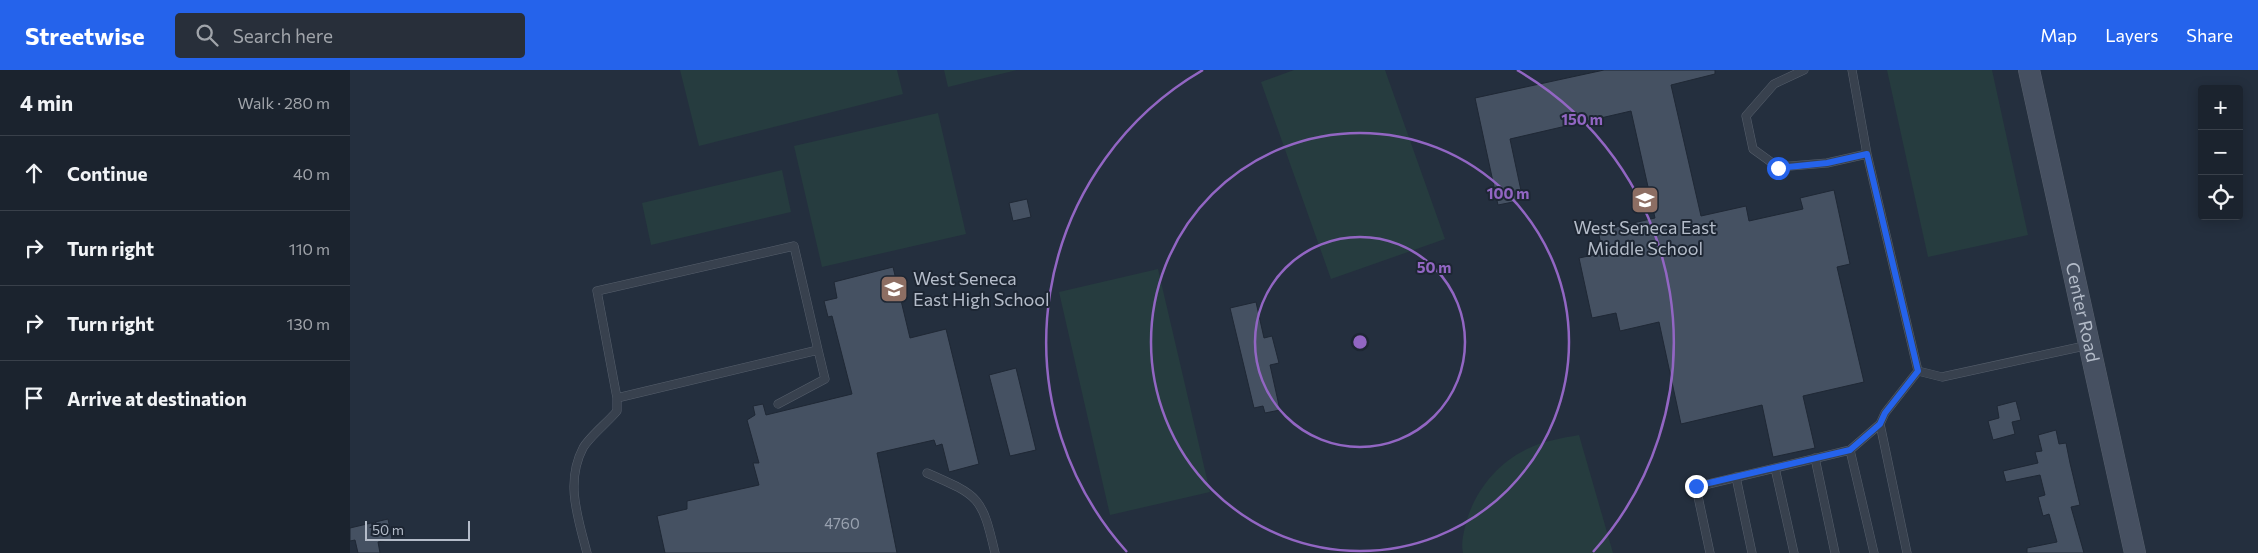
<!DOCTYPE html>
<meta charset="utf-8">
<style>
:root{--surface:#1b232e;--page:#282f3a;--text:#f1f3f6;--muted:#a0a4aa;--line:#39404a;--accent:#2563eb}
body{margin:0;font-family:Commissioner,sans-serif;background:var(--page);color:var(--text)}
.controls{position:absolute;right:15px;top:15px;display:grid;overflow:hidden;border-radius:5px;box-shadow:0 2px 12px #0003}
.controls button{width:45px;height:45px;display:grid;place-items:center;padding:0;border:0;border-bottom:1px solid var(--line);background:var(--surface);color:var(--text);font:25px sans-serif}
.scale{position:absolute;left:15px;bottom:12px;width:105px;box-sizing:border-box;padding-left:5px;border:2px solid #b4bcc9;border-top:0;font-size:14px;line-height:18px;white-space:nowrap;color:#b4bcc9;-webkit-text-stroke:4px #1d2633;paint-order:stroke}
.stop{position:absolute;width:15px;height:15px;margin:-11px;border:4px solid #2563eb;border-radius:50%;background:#fff}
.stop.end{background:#2563eb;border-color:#fff;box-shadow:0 1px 5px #0008}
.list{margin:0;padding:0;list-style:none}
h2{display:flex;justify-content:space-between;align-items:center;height:65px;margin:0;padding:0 20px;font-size:21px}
h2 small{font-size:16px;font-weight:400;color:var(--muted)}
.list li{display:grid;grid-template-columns:32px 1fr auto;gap:15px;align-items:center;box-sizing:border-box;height:75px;padding:0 20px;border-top:1px solid var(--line)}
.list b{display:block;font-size:19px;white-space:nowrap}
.list em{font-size:16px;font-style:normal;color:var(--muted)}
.icon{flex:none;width:28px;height:28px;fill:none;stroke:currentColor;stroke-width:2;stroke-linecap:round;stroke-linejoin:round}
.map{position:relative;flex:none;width:1908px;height:483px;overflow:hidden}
header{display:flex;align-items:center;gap:30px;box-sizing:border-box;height:70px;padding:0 25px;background:var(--accent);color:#fff}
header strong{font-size:24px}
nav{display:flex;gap:28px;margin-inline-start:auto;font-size:18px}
.search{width:350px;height:45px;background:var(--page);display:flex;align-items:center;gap:12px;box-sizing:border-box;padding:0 18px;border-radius:5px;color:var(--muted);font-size:19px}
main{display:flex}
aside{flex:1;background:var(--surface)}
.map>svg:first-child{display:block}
.green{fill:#263c3f}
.building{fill:#455162;stroke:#1f2835}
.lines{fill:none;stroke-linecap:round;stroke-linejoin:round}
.lane-casing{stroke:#565f6c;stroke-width:9}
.secondary-casing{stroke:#565f6c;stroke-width:22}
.lane{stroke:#38414e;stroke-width:8}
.secondary{stroke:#465061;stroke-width:21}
.route{stroke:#2563eb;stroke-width:6}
.ring{fill:none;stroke:#9266c3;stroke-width:2.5}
.labels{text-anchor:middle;stroke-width:4;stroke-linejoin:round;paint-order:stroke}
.number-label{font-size:15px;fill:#98a1af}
.poi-label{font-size:18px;fill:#b4bcc9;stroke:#1d2633}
.street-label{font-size:18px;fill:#b4bcc9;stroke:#1d2633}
.centre{fill:#9266c3;stroke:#1d2633;stroke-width:2.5}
.ring-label{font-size:15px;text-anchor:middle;font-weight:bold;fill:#9266c3;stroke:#1d2633;stroke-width:4;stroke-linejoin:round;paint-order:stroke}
</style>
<header>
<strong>Streetwise</strong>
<div class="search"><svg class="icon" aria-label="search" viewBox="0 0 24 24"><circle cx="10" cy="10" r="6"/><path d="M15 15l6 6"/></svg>Search here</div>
<nav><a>Map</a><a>Layers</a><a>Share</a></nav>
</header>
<main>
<aside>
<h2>4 min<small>Walk · 280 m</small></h2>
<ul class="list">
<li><svg class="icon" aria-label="ahead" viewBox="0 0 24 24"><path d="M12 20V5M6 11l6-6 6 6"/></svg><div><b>Continue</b></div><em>40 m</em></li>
<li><svg class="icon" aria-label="right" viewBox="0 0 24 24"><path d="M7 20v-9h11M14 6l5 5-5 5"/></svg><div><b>Turn right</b></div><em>110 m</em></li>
<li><svg class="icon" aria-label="right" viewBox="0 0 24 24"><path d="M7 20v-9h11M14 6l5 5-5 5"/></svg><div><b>Turn right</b></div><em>130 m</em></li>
<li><svg class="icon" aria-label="arrive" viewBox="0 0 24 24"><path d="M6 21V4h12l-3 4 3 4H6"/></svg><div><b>Arrive at destination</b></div></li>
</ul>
</aside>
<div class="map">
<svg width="1908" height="483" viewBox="0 0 1908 483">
<rect width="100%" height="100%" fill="#242f3e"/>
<path class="green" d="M330,0H547L553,24L349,76Z
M594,0H667L598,17Z
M944,0H1035L1095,169L981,209L911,12Z
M1537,0H1642L1678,165L1578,187Z
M588,43L616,164L472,197L444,76Z
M432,100L441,142L301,175L292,133Z
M808,199L860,422L760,445L709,222Z
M1229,365L1263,483H1113C1111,474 1113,466 1115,457C1123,423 1146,394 1177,379C1193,371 1212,368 1229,365Z"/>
<path class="building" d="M1254,0H1365V4L1321,15L1351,146L1396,136L1399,151L1453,139L1450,128L1484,120L1500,194L1487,197L1514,312L1453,326L1465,378L1423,387L1412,335L1331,354L1309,252L1270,261L1266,243L1242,248L1229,188L1253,183L1248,161L1305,148L1281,41L1160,69L1173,130L1148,135L1125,28Z
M677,129L681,147L663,151L659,133Z
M543,197L560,268L596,259L629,394L599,402L592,374L586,376L584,370L527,383L547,483H315L307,446L337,439V431L409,415L403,393H409L397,350L405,345L403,336L413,334L416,345L502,324L482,246L478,247L474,231L487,228L484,212Z
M906,232L914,268L922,266L929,293L920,295L930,340L915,343L913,336L904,338L880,238Z
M666,298L686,380L660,386L639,305Z
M1666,331L1671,350L1662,352L1665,364L1643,370L1638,351L1649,348L1647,336Z
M1706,360L1709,374L1716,373L1720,393L1730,435L1721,437L1734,483H1677V478L1707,472L1699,444L1693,446L1688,427L1695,425L1690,405L1656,412L1653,401L1688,393L1685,382L1692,381L1688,365Z
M38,449L42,469L28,472L30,483H8L5,470L0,471V458Z"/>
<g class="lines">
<defs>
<path id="lane" d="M1454,0L1424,14L1396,46L1403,79L1428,97L1477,93L1517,84L1502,0
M1517,84L1568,301
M1568,301L1592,307L1739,275
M267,328L468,280L475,309L428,334
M1500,380L1524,483
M1465,388L1485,483
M1425,398L1444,483
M577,403C630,426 632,427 645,483
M1386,407L1402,483
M237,483C228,448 215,412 233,378C239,367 258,352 267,341V328L247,221L444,176L468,280
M1360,483L1346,417L1500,380L1530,354
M1557,483L1530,354L1535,343L1568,301"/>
<g id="secondary">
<path id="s1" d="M1679,0L1785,483"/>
</g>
</defs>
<use href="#lane" class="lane-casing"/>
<use href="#secondary" class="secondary-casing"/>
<use href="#lane" class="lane"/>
<use href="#secondary" class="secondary"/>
</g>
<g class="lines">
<path class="route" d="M1346,416L1500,380L1530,354L1535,343L1568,301L1517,84L1477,93L1428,98"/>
</g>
<g class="ring">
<circle cx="1010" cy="272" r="105"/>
<circle cx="1010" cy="272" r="209"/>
<path d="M777 482A314 314 0 0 1 853 0M1167 0A314 314 0 0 1 1243 482"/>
</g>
<defs>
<symbol id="school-square" viewBox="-11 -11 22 22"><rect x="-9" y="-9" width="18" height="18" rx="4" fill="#8d6e63" stroke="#1d2633"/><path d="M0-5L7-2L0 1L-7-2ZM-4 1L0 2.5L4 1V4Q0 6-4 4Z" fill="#fff"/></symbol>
</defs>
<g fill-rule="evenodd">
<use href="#school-square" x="1279" y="114" width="32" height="32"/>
<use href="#school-square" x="528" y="203" width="32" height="32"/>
</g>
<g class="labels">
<g class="number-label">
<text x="492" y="459">4760</text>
</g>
<g class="poi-label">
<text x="1295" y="164">West Seneca East<tspan x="1295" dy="21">Middle School</tspan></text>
<text x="563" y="215" text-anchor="start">West Seneca<tspan x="563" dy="21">East High School</tspan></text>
</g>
<g class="street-label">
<text dy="6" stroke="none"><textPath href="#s1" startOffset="248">Center Road</textPath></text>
</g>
</g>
<circle cx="1010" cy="272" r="8" class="centre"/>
<g class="ring-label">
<text x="1232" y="55">150 m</text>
<text x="1158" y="129">100 m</text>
<text x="1084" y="203">50 m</text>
</g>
</svg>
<div class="controls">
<button>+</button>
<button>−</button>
<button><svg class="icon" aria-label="locate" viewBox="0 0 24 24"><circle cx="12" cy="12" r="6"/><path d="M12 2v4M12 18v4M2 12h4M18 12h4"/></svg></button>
</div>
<div class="scale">50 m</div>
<div class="stop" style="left:1428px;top:98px"></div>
<div class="stop end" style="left:1346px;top:416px"></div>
</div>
</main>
